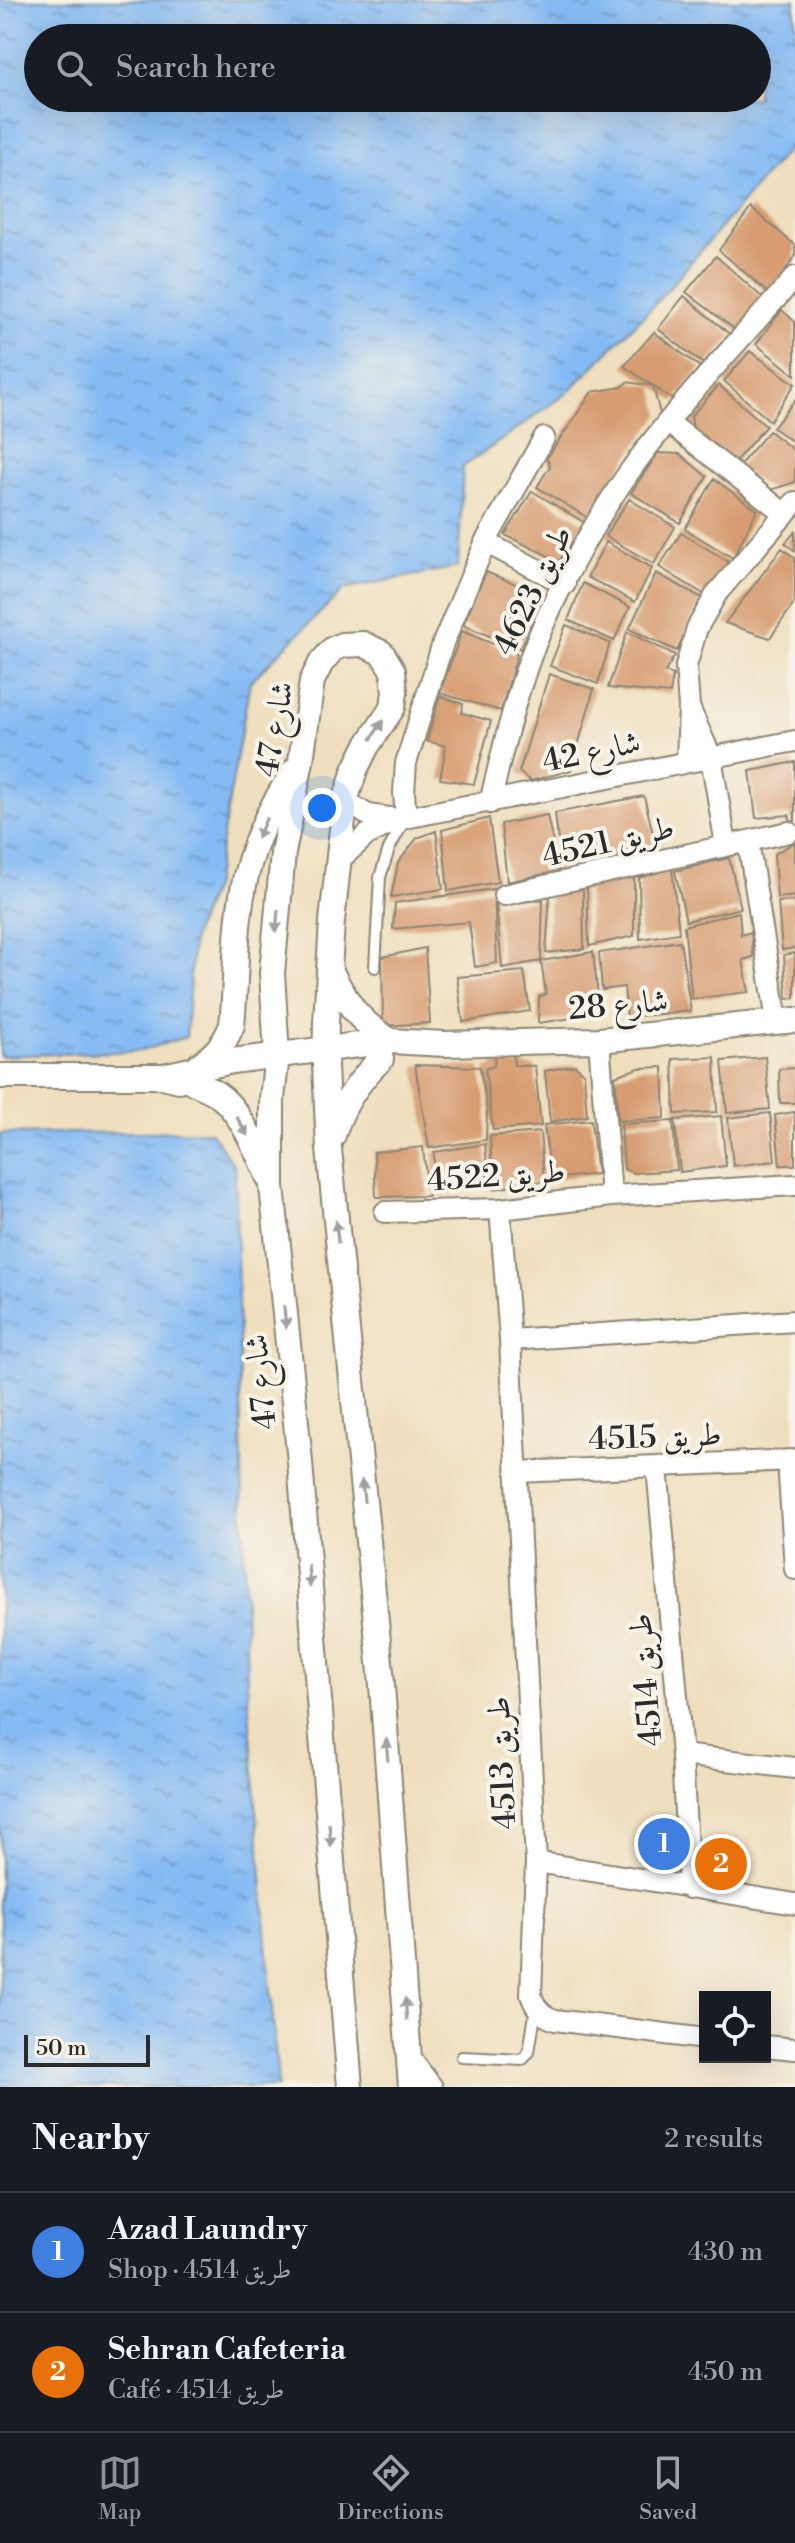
<!DOCTYPE html>
<meta charset="utf-8">
<style>
:root{--surface:#171b24;--page:#242831;--text:#f1f3f6;--muted:#9ea1a6;--line:#363941;--accent:#8c9099}
body{margin:0;font-family:"Libre Bodoni",Amiri,serif;background:var(--page);color:var(--text)}
.controls{position:absolute;right:24px;bottom:24px;display:grid;overflow:hidden;border-radius:0px;box-shadow:0 8px 32px #0002}
.controls button{width:72px;height:72px;display:grid;place-items:center;padding:0;border:0;border-bottom:2px solid var(--line);background:var(--surface);color:var(--text);font:40px sans-serif}
.scale{position:absolute;left:24px;bottom:20px;width:126px;box-sizing:border-box;padding-left:8px;border:4px solid #2b2b2b;border-top:0;font-size:22px;line-height:28px;white-space:nowrap;color:#2b2b2b;-webkit-text-stroke:6px #f7f3e8;paint-order:stroke}
.you{position:absolute;left:322px;top:808px;width:28px;height:28px;margin:-20px;border:6px solid #fff;border-radius:50%;background:#1a73e8;box-shadow:0 0 0 12px #1a73e833}
.badge{display:grid;place-items:center;width:52px;height:52px;border-radius:50%;background:var(--accent);color:#fff;font-size:26px;font-weight:700}
.pin{position:absolute;translate:-50% -50%;border:4px solid #fff;box-shadow:0 2px 8px #0006}
.list{margin:0;padding:0;list-style:none}
h2{display:flex;justify-content:space-between;align-items:center;height:104px;margin:0;padding:0 32px;font-size:34px}
h2 small{font-size:26px;font-weight:400;color:var(--muted)}
.list li{display:grid;grid-template-columns:52px 1fr auto;gap:24px;align-items:center;box-sizing:border-box;height:120px;padding:0 32px;border-top:2px solid var(--line)}
.list b{display:block;font-size:30px;white-space:nowrap}
.list p{margin:0;font-size:26px;white-space:nowrap;color:var(--muted)}
.list em{font-size:26px;font-style:normal;color:var(--muted)}
.icon{flex:none;width:44px;height:44px;fill:none;stroke:currentColor;stroke-width:2;stroke-linecap:round;stroke-linejoin:round}
.map{position:relative;flex:none;width:795px;height:2087px;overflow:hidden}
.search{position:absolute;background:var(--surface);box-shadow:0 8px 32px #0002;left:24px;right:24px;top:24px;height:88px;display:flex;align-items:center;gap:20px;box-sizing:border-box;padding:0 28px;border-radius:44px;color:var(--muted);font-size:30px}
.sheet{height:344px;background:var(--surface)}
nav{display:flex;justify-content:space-around;align-items:center;box-sizing:border-box;height:112px;border-top:2px solid var(--line);background:var(--surface);font-size:22px;color:var(--muted)}
nav a{display:grid;justify-items:center;gap:4px}
nav .on{color:var(--accent)}
.map>svg:first-child{display:block}
.water{fill:url(#water-ripples);stroke:#587390;stroke-width:2;fill-rule:evenodd}
.building{fill:#d79c71}
.lines{fill:none;stroke-linecap:round;stroke-linejoin:round}
.service-casing{stroke:#8d8574;stroke-width:14}
.minor-casing{stroke:#8d8574;stroke-width:24}
.tertiary-casing{stroke:#8d8574;stroke-width:28}
.service{stroke:#fff;stroke-width:10}
.minor{stroke:#fff;stroke-width:20}
.tertiary{stroke:#fff;stroke-width:24}
.oneway{fill:#a0a0a0}
.labels{text-anchor:middle;stroke-width:8;stroke-linejoin:round;paint-order:stroke}
.street-label{font-size:32px;fill:#2b2b2b;stroke:#f7f3e8}
</style>
<div class="map">
<svg width="795" height="2087" viewBox="0 0 795 2087">
<defs>
<pattern id="water-ripples" width="26" height="14" patternUnits="userSpaceOnUse" patternTransform="scale(2)"><rect width="26" height="14" fill="#85bbf4"/><path d="M2 4q2-2 4 0t4 0M15 11q2-2 4 0t4 0" fill="none" stroke="#6d98c6"/></pattern>
</defs>
<rect width="100%" height="100%" fill="#f7f3e8"/>
<filter id="ink" filterUnits="userSpaceOnUse"><feTurbulence type="fractalNoise" baseFrequency=".0125" numOctaves="2"/><feDisplacementMap in="SourceGraphic" scale="16" xChannelSelector="R" yChannelSelector="G"/><feConvolveMatrix kernelMatrix="1 2 1 2 8 2 1 2 1" color-interpolation-filters="sRGB"/></filter>
<filter id="wash" filterUnits="userSpaceOnUse"><feTurbulence type="fractalNoise" baseFrequency=".006" numOctaves="4" result="noise"/><feDisplacementMap in="SourceGraphic" scale="32" xChannelSelector="R" yChannelSelector="G"/><feGaussianBlur stdDeviation="1.8" result="paint"/><feColorMatrix in="noise" values="0 0 0 0 0 0 0 0 0 0 0 0 0 0 0 0 0 1.4 0 .05"/><feComposite in="paint" operator="in"/></filter>
<g filter="url(#wash)">
<rect width="100%" height="100%" fill="#efdfbe"/>
<path class="water" d="M0,0H795V141L654,305L566,394L463,467L458,567L344,589L250,682L214,885L193,936L186,1037L141,1051L0,1056ZM38,38H757V98H38Z
M210,1131L235,1167L247,1682L278,2087H0V1134Z"/>
<g id="blocks">
<path class="building" d="M751,208L795,245V256L769,294L719,250Z
M716,256L764,299L738,332L686,292Z
M684,296L732,336L706,366L658,329Z
M782,310L795,322V375L756,344Z
M654,332L701,368L674,401L653,386L660,414L638,442L588,518L537,487L550,466L547,458L592,392L622,387L627,382L653,386L624,366Z
M750,351L795,384L770,421L724,381Z
M719,385L766,426L733,464L694,436L691,416Z
M795,400V443L773,428Z
M769,431L795,451V482L771,490L738,467Z
M658,453L680,454L707,477L680,523L631,493Z
M714,479L757,510L733,558L685,529Z
M532,491L585,523L559,561L505,535Z
M629,499L675,527L654,564L605,536Z
M795,532V551L785,543Z
M681,533L729,562L707,596L659,567Z
M606,542L652,568L635,602L587,577Z
M782,548L795,558V602L770,638L725,623Z
M486,572L543,595L521,649L463,625Z
M656,573L702,598L677,651L629,629Z
M583,583L630,607L614,641L568,620Z
M566,625L610,643L598,684L550,666Z
M462,631L517,654L501,711L440,693Z
M627,632L675,655L665,672L673,675L670,694L608,688Z
M549,674L594,689L571,770L530,781L519,772Z
M440,696L463,704L462,713L491,721L474,784L440,779L446,746L427,741Z
M795,762V821L791,822L789,815L756,818L750,771Z
M644,796L657,851L615,860L561,866L555,813Z
M547,815L559,871L507,882L501,824Z
M489,818L498,882L448,891L442,830Z
M436,831L443,889L391,897L398,863L417,838Z
M795,842V896L777,898L774,854Z
M729,858L741,908L686,921L675,871Z
M672,868L679,933L640,939L639,878Z
M634,875V936L589,946L587,886Z
M494,889L497,963L475,967L469,922L393,929L395,903Z
M583,889L584,949L546,953L550,894Z
M543,900L541,961L502,968L496,904Z
M795,901V948L782,950L778,902Z
M739,912L741,935L751,932L753,957L743,960L749,992L692,999L684,926Z
M680,941L691,1011L627,1017L624,987L602,990L599,953Z
M425,948L430,1023L383,1026L382,957Z
M593,952L600,1014L538,1023L539,997L546,994L541,961Z
M795,953V998L787,999L784,955Z
M524,971L530,1011L463,1022L457,977Z
M495,1052H513L514,1065L535,1066L541,1126L493,1130L485,1069L494,1066Z
M715,1057L717,1112L675,1114L673,1059Z
M765,1057L770,1109L727,1113L722,1061Z
M415,1065L480,1067L487,1109L486,1140L429,1148Z
M575,1065L584,1073L587,1116L550,1122L545,1071Z
M663,1067L665,1118L618,1121L615,1076L639,1068Z
M795,1068V1103H780L779,1069Z
M795,1112V1165H780L775,1115Z
M770,1113L775,1161L733,1166L728,1118Z
M721,1116L726,1166L680,1172L675,1120Z
M591,1120L597,1174L551,1179L544,1125Z
M673,1121L677,1170L634,1173L624,1169L621,1124Z
M540,1132L544,1181L493,1189L490,1136Z
M485,1144L489,1186L434,1194V1152Z
M423,1147L428,1196L376,1197L374,1152Z"/>
</g>
</g>
<g filter="url(#ink)">
<use href="#blocks" fill-opacity="0" stroke="#8d8574" stroke-width="2"/>
<g class="lines">
<defs>
<path id="service" d="M375,967L380,877L389,849L405,819
M462,2057L522,2060L529,2052L536,2008"/>
<path id="minor" d="M668,422L785,514
M485,542L565,584
M689,707L711,757L726,845
M687,762L689,707L686,666L697,628L717,593L795,502
M345,801L368,815L396,819
M490,803C500,761 509,720 523,679C543,615 587,533 625,478C675,406 738,343 795,277
M406,818L404,793L406,763L443,643L487,539L544,438
M748,841L777,1021
M338,861L367,835L400,819L795,741
M504,895L789,832
M599,1040L611,1196
M500,1209L510,1340L536,1862L531,1995C536,2009 541,2015 555,2020L705,2039
M385,1212L500,1209L611,1196L795,1185
M510,1340L795,1321
M788,1460L795,1569
M657,1466L682,1755L689,1888
M517,1472L795,1460
M682,1755L795,1768
M536,1862L795,1904
M765,2046L795,2049
M410,2058L432,2087"/>
<path id="tertiary" d="M329,968C347,1003 356,1019 390,1041
M198,1066C215,1054 224,1045 232,1025C237,976 234,924 246,876C255,837 273,802 295,770
M0,1076H163L179,1080
M163,1076L232,1061L390,1041L445,1044L599,1040L795,1020
M193,1082C201,1086 210,1089 217,1094C241,1110 257,1152 269,1178
M333,1135C342,1105 358,1081 381,1059
M350,2087L300,1462L272,1186V1098L277,1056L272,973L283,853L301,761L312,681L321,663L333,649L342,645L363,644L382,653L393,671L395,692L393,707L367,746L355,770L345,801L332,921L326,1022L325,1066L329,1149L381,1672L411,2087"/>
</defs>
<use href="#service" class="service-casing"/>
<use href="#minor" class="minor-casing"/>
<use href="#tertiary" class="tertiary-casing"/>
<use href="#service" class="service"/>
<use href="#minor" class="minor"/>
<use href="#tertiary" class="tertiary"/>
</g>
<defs><path id="oneway-solid" d="M-6-.8H1V-3.2L6.5 0L1 3.2V.8H-6Z" transform="scale(2)"/></defs>
<g class="oneway">
<use href="#oneway-solid" transform="translate(377 730) rotate(-58)"/>
<use href="#oneway-solid" transform="translate(262 828) rotate(114)"/>
<use href="#oneway-solid" transform="translate(277 921) rotate(95)"/>
<use href="#oneway-solid" transform="translate(242 1126) rotate(60)"/>
<use href="#oneway-solid" transform="translate(337 1232) rotate(-96)"/>
<use href="#oneway-solid" transform="translate(285 1317) rotate(84)"/>
<use href="#oneway-solid" transform="translate(363 1491) rotate(-96)"/>
<use href="#oneway-solid" transform="translate(309 1576) rotate(85)"/>
<use href="#oneway-solid" transform="translate(387 1750) rotate(-94)"/>
<use href="#oneway-solid" transform="translate(330 1835) rotate(85)"/>
<use href="#oneway-solid" transform="translate(406 2009) rotate(-94)"/>
</g>
</g>
<g class="labels">
<g class="street-label">
<text transform="translate(532 590) rotate(-64)" y="11">طريق 4623</text>
<text transform="translate(274 729) rotate(-80)" y="11">شارع 47</text>
<text transform="translate(591 751) rotate(-12)" y="11">شارع 42</text>
<text transform="translate(608 841) rotate(-13)" y="11">طريق 4521</text>
<text transform="translate(618 1004) rotate(-5)" y="11">شارع 28</text>
<text transform="translate(496 1175) rotate(-4)" y="11">طريق 4522</text>
<text transform="translate(260 1382) rotate(-96)" y="11">شارع 47</text>
<text transform="translate(655 1436) rotate(-2)" y="11">طريق 4515</text>
<text transform="translate(645 1680) rotate(-95)" y="11">طريق 4514</text>
<text transform="translate(501 1763) rotate(-93)" y="11">طريق 4513</text>
</g>
</g>
</svg>
<div class="controls">
<button><svg class="icon" aria-label="locate" viewBox="0 0 24 24"><circle cx="12" cy="12" r="6"/><path d="M12 2v4M12 18v4M2 12h4M18 12h4"/></svg></button>
</div>
<div class="scale">50 m</div>
<div class="you"></div>
<div class="pin badge" style="left:664px;top:1844px;background:#3f7fe0">1</div>
<div class="pin badge" style="left:721px;top:1864px;background:#e8710a">2</div>
<div class="search"><svg class="icon" aria-label="search" viewBox="0 0 24 24"><circle cx="10" cy="10" r="6"/><path d="M15 15l6 6"/></svg>Search here</div>
</div>
<section class="sheet">
<h2>Nearby<small>2 results</small></h2>
<ul class="list">
<li><span class="badge" style="background:#3f7fe0">1</span><div><b>Azad Laundry</b><p>Shop · طريق 4514</p></div><em>430 m</em></li>
<li><span class="badge" style="background:#e8710a">2</span><div><b>Sehran Cafeteria</b><p>Café · طريق 4514</p></div><em>450 m</em></li>
</ul>
</section>
<nav>
<a class="on"><svg class="icon" aria-label="map" viewBox="0 0 24 24"><path d="M3 6l6-2 6 2 6-2v14l-6 2-6-2-6 2zM9 4v14M15 6v14"/></svg>Map</a>
<a><svg class="icon" aria-label="directions" viewBox="0 0 24 24"><path d="M12 3l9 9-9 9-9-9zM9 14v-3h6M13 9l2 2-2 2"/></svg>Directions</a>
<a><svg class="icon" aria-label="saved" viewBox="0 0 24 24"><path d="M7 4h10v16l-5-4-5 4z"/></svg>Saved</a>
</nav>
